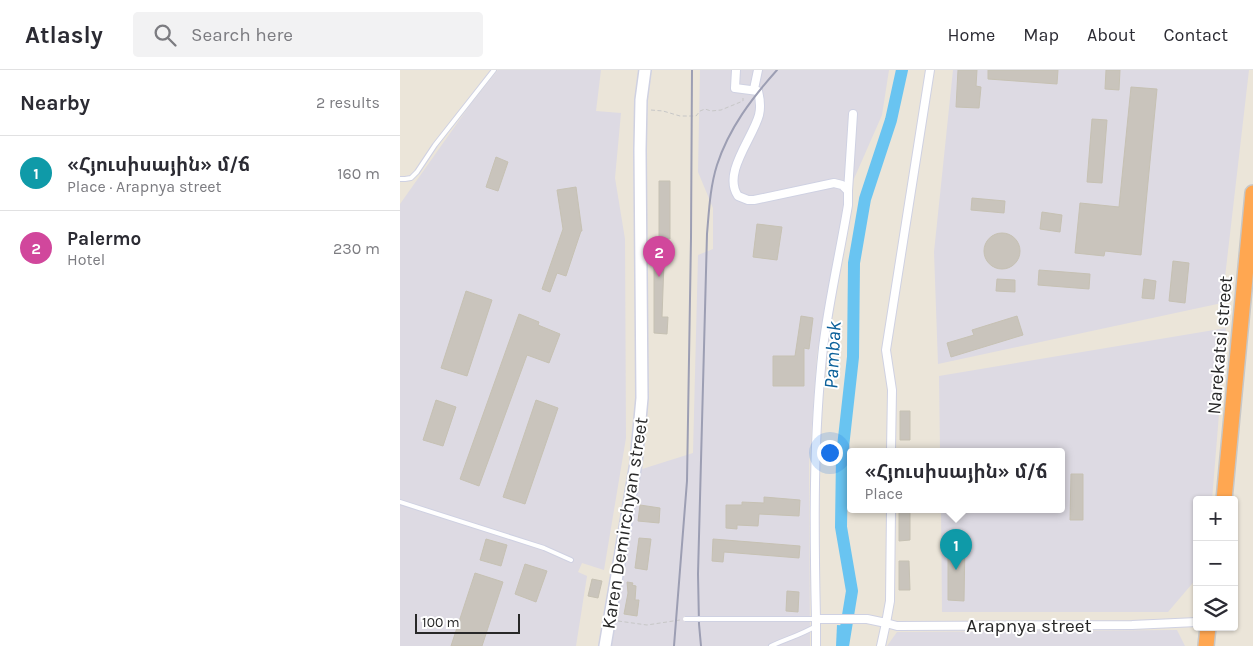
<!DOCTYPE html>
<meta charset="utf-8">
<style>
:root{--surface:#fff;--page:#f2f2f3;--text:#2b2b33;--muted:#7c7c81;--line:#e1e1e2;--accent:#344dfd}
body{margin:0;font-family:Karla,"Noto Sans Armenian",sans-serif;background:var(--page);color:var(--text)}
.controls{position:absolute;right:15px;bottom:15px;display:grid;overflow:hidden;border-radius:5px;box-shadow:0 1px 4px #0004}
.controls button{width:45px;height:45px;display:grid;place-items:center;padding:0;border:0;border-bottom:1px solid var(--line);background:var(--surface);color:var(--text);font:25px sans-serif}
.scale{position:absolute;left:15px;bottom:12px;width:105px;box-sizing:border-box;padding-left:5px;border:2px solid #282828;border-top:0;font-size:14px;line-height:18px;white-space:nowrap;color:#282828;-webkit-text-stroke:4px #fff;paint-order:stroke}
.you{position:absolute;left:429px;top:382px;width:18px;height:18px;margin:-12px;border:4px solid #fff;border-radius:50%;background:#1a73e8;box-shadow:0 0 0 8px #1a73e833}
.badge{display:grid;place-items:center;width:32px;height:32px;border-radius:50%;background:var(--accent);color:#fff;font-size:16px;font-weight:700}
.pin{position:absolute;translate:-50% -41px;filter:drop-shadow(0 1px 2px #0008)}
.pin::after{content:'';position:absolute;top:26px;width:18px;height:15px;background:inherit;clip-path:polygon(0 0,100% 0,50% 100%)}
.popup{position:absolute;left:447px;top:378px;width:218px;height:65px;box-sizing:border-box;display:grid;place-content:center;border-radius:5px;background:var(--surface);filter:drop-shadow(0 1px 4px #0005);font-size:16px;white-space:nowrap;color:var(--muted)}
.popup b{font-size:19px;color:var(--text)}
.popup::after{content:'';position:absolute;left:50%;top:100%;margin-left:-10px;border:10px solid transparent;border-top-color:var(--surface)}
.list{margin:0;padding:0;list-style:none}
h2{display:flex;justify-content:space-between;align-items:center;height:65px;margin:0;padding:0 20px;font-size:21px}
h2 small{font-size:16px;font-weight:400;color:var(--muted)}
.list li{display:grid;grid-template-columns:32px 1fr auto;gap:15px;align-items:center;box-sizing:border-box;height:75px;padding:0 20px;border-top:1px solid var(--line)}
.list b{display:block;font-size:19px;white-space:nowrap}
.list p{margin:0;font-size:16px;white-space:nowrap;color:var(--muted)}
.list em{font-size:16px;font-style:normal;color:var(--muted)}
.icon{flex:none;width:28px;height:28px;fill:none;stroke:currentColor;stroke-width:2;stroke-linecap:round;stroke-linejoin:round}
.map{position:relative;flex:none;width:853px;height:576px;overflow:hidden}
header{display:flex;align-items:center;gap:30px;box-sizing:border-box;height:70px;padding:0 25px;background:var(--surface);border-bottom:1px solid var(--line)}
header strong{font-size:24px}
nav{display:flex;gap:28px;margin-inline-start:auto;font-size:18px}
.search{width:350px;height:45px;background:var(--page);display:flex;align-items:center;gap:12px;box-sizing:border-box;padding:0 18px;border-radius:5px;color:var(--muted);font-size:19px}
main{display:flex}
aside{flex:1;background:var(--surface)}
.map>svg:first-child{display:block}
.industrial{fill:#dddae3}
.water{fill:#69c4f1}
.lines{fill:none;stroke-linecap:round;stroke-linejoin:round}
.river{stroke:#69c4f1;stroke-width:12}
.building{fill:#c9c4bc;stroke:#c6c1b3}
.lane-casing{stroke:#cfd1e2;stroke-width:6}
.street-casing{stroke:#cfd1e2;stroke-width:10}
.secondary-casing{stroke:#cfd1e2;stroke-width:14}
.highway-casing{stroke:#c7c7c7;stroke-width:18}
.path{stroke:#c7c7c7;stroke-width:1;stroke-dasharray:4 2.5;stroke-linecap:butt}
.lane{stroke:#fff;stroke-width:4}
.street{stroke:#fff;stroke-width:8}
.secondary{stroke:#fff;stroke-width:11}
.highway{stroke:#ffa751;stroke-width:15}
.rail{stroke:#9c9eb3;stroke-width:2}
.lane-bridge-casing{stroke:#cfd1e2;stroke-width:6;stroke-linecap:butt}
.lane-bridge{stroke:#fff;stroke-width:4}
.labels{text-anchor:middle;stroke-width:4;stroke-linejoin:round;paint-order:stroke}
.street-label{font-size:19px;fill:#282828;stroke:#fff}
.water-label{font-size:20px;font-style:italic;fill:#0a609a;stroke:#fff}
</style>
<header>
<strong>Atlasly</strong>
<div class="search"><svg class="icon" aria-label="search" viewBox="0 0 24 24"><circle cx="10" cy="10" r="6"/><path d="M15 15l6 6"/></svg>Search here</div>
<nav><a>Home</a><a>Map</a><a>About</a><a>Contact</a></nav>
</header>
<main>
<aside>
<h2>Nearby<small>2 results</small></h2>
<ul class="list">
<li><span class="badge" style="background:#0f9aa8">1</span><div><b>«Հյուսիսային» մ/ճ</b><p>Place · Arapnya street</p></div><em>160 m</em></li>
<li><span class="badge" style="background:#d1479c">2</span><div><b>Palermo</b><p>Hotel</p></div><em>230 m</em></li>
</ul>
</aside>
<div class="map">
<svg width="853" height="576" viewBox="0 0 853 576">
<rect width="100%" height="100%" fill="#ebe5d9"/>
<path class="industrial" d="M98,0H201L196,41L221,43L215,108L225,169L226,368L204,500L182,493L178,502L187,506L176,576H0V134L70,35Z
M300,0H489L482,45L446,127L417,283L409,394L410,576H208L239,400L293,383L298,185L313,179V138L298,102Z
M553,0H849L822,233L538,294L534,182Z
M826,258L812,430H797V508L768,542H542L541,439H661V381H540L539,306Z
M777,560L785,576H487L497,562Z"/>
<path class="water" d="M437,555L451,556L447,576H436Z"/>
<g class="lines">
<path class="river" d="M443,576L452,521L441,457L442,386L453,287L454,193L465,129L491,50L502,0"/>
</g>
<path class="building" d="M558,0H577L576,16L581,17L579,38L556,37Z
M588,0H658L657,14L588,9Z
M706,0H720L719,20L705,19Z
M731,17L757,19L741,185L705,181L704,186L675,183L680,133L719,137Z
M692,49L707,50L702,113L687,112Z
M96,87L108,92L98,121L86,117Z
M259,111H270V169L259,168Z
M176,117L182,161H181L166,206L157,203L150,222L142,219L163,159L157,120Z
M572,128L605,131L604,143L571,140Z
M642,142L662,145L660,162L640,159Z
M357,154L382,157L377,190L353,187Z
M584 181a18 18 0 1 1 36 0a18 18 0 1 1-36 0Z
M254,191L264,192L262,247H268L267,264L254,263Z
M773,191L789,193L785,233L769,231Z
M639,200L690,204L689,219L638,215Z
M597,209L615,210V222L596,221Z
M744,209L756,211L754,229L742,228Z
M66,221L92,230L67,306L41,298Z
M119,244L139,252L138,255L160,264L149,293L127,285L79,416L60,409Z
M401,246L413,248L409,279L404,278V316H373V286H395Z
M617,246L623,265L551,287L547,273L574,265L572,260Z
M36,330L56,337L43,376L23,370Z
M136,330L158,338L125,434L103,427Z
M500,341H510V370H500Z
M671,404H683V450H670Z
M364,427L400,430L399,446L359,444L358,456L337,455V459L326,458V435H342V432L364,433Z
M240,435L260,438L259,453L238,451Z
M510,441V470L499,471V442Z
M239,468L251,469L247,500L235,498Z
M86,469L107,475L101,496L80,490Z
M313,469L400,476L399,488L324,482L323,492L312,491Z
M548,469L565,470L564,531L548,530Z
M499,491H509L510,520H499Z
M125,494L147,501L136,532L115,524Z
M75,503L103,512L82,576H51Z
M192,509L202,511L198,528L188,526Z
M227,512L233,513L232,515L236,516L235,530H239L237,546L224,544L228,523Z
M387,521L399,522L398,542L386,541Z"/>
<g class="lines">
<defs>
<path id="lane" d="M0,109H5L11,108L17,102L35,75L94,0
M0,432L144,478L171,490
M317,549H416
M371,576C386,569 401,565 416,556"/>
<path id="street" d="M336,0L335,18L358,21C360,29 361,37 359,45C353,68 322,103 338,126L348,130H354L434,113L442,115L448,121V135C440,183 429,230 423,278C413,368 414,459 416,549
M354,19L358,0
M448,121L453,44
M491,381L492,320L486,280L530,0
M416,576V549H467L486,553L490,531L491,439
M481,576L486,553L497,556L732,555L797,552"/>
<path id="secondary" d="M205,576L236,393L242,328L240,80L241,30L245,0"/>
<path id="highway" d="M824,430L853,123
M806,576L808,557"/>
</defs>
<use href="#lane" class="lane-casing"/>
<use href="#street" class="street-casing"/>
<use href="#secondary" class="secondary-casing"/>
<use href="#highway" class="highway-casing"/>
<path class="path" d="M251,40L263,41L280,46H296L300,41L305,39L311,41L321,40L343,31V28
M218,551L247,555L280,550"/>
<use href="#lane" class="lane"/>
<use href="#street" class="street"/>
<use href="#secondary" class="secondary"/>
<use href="#highway" class="highway"/>
<path class="rail" d="M274,576L287,411L291,168L292,0
M301,576L299,554L298,504L307,164C309,141 310,117 317,95C329,58 352,28 377,0"/>
<defs>
<path id="lane-bridge" d="M285,549H317"/>
</defs>
<use href="#lane-bridge" class="lane-bridge-casing"/>
<use href="#lane-bridge" class="lane-bridge"/>
</g>
<g class="labels">
<g class="street-label">
<text transform="translate(819 275) rotate(-85)" y="7">Narekatsi street</text>
<text transform="translate(224 453) rotate(-81)" y="7">Karen Demirchyan street</text>
<text x="629" y="562">Arapnya street</text>
</g>
<g class="water-label">
<text transform="translate(432 285) rotate(-87)" y="7">Pambak</text>
</g>
</g>
</svg>
<div class="controls">
<button>+</button>
<button>−</button>
<button><svg class="icon" aria-label="layers" viewBox="0 0 24 24"><path d="M12 4l9 5-9 5-9-5zM3 14l9 5 9-5"/></svg></button>
</div>
<div class="scale">100 m</div>
<div class="you"></div>
<div class="pin badge" style="left:556px;top:500px;background:#0f9aa8">1</div>
<div class="popup"><b>«Հյուսիսային» մ/ճ</b>Place</div>
<div class="pin badge" style="left:259px;top:207px;background:#d1479c">2</div>
</div>
</main>
